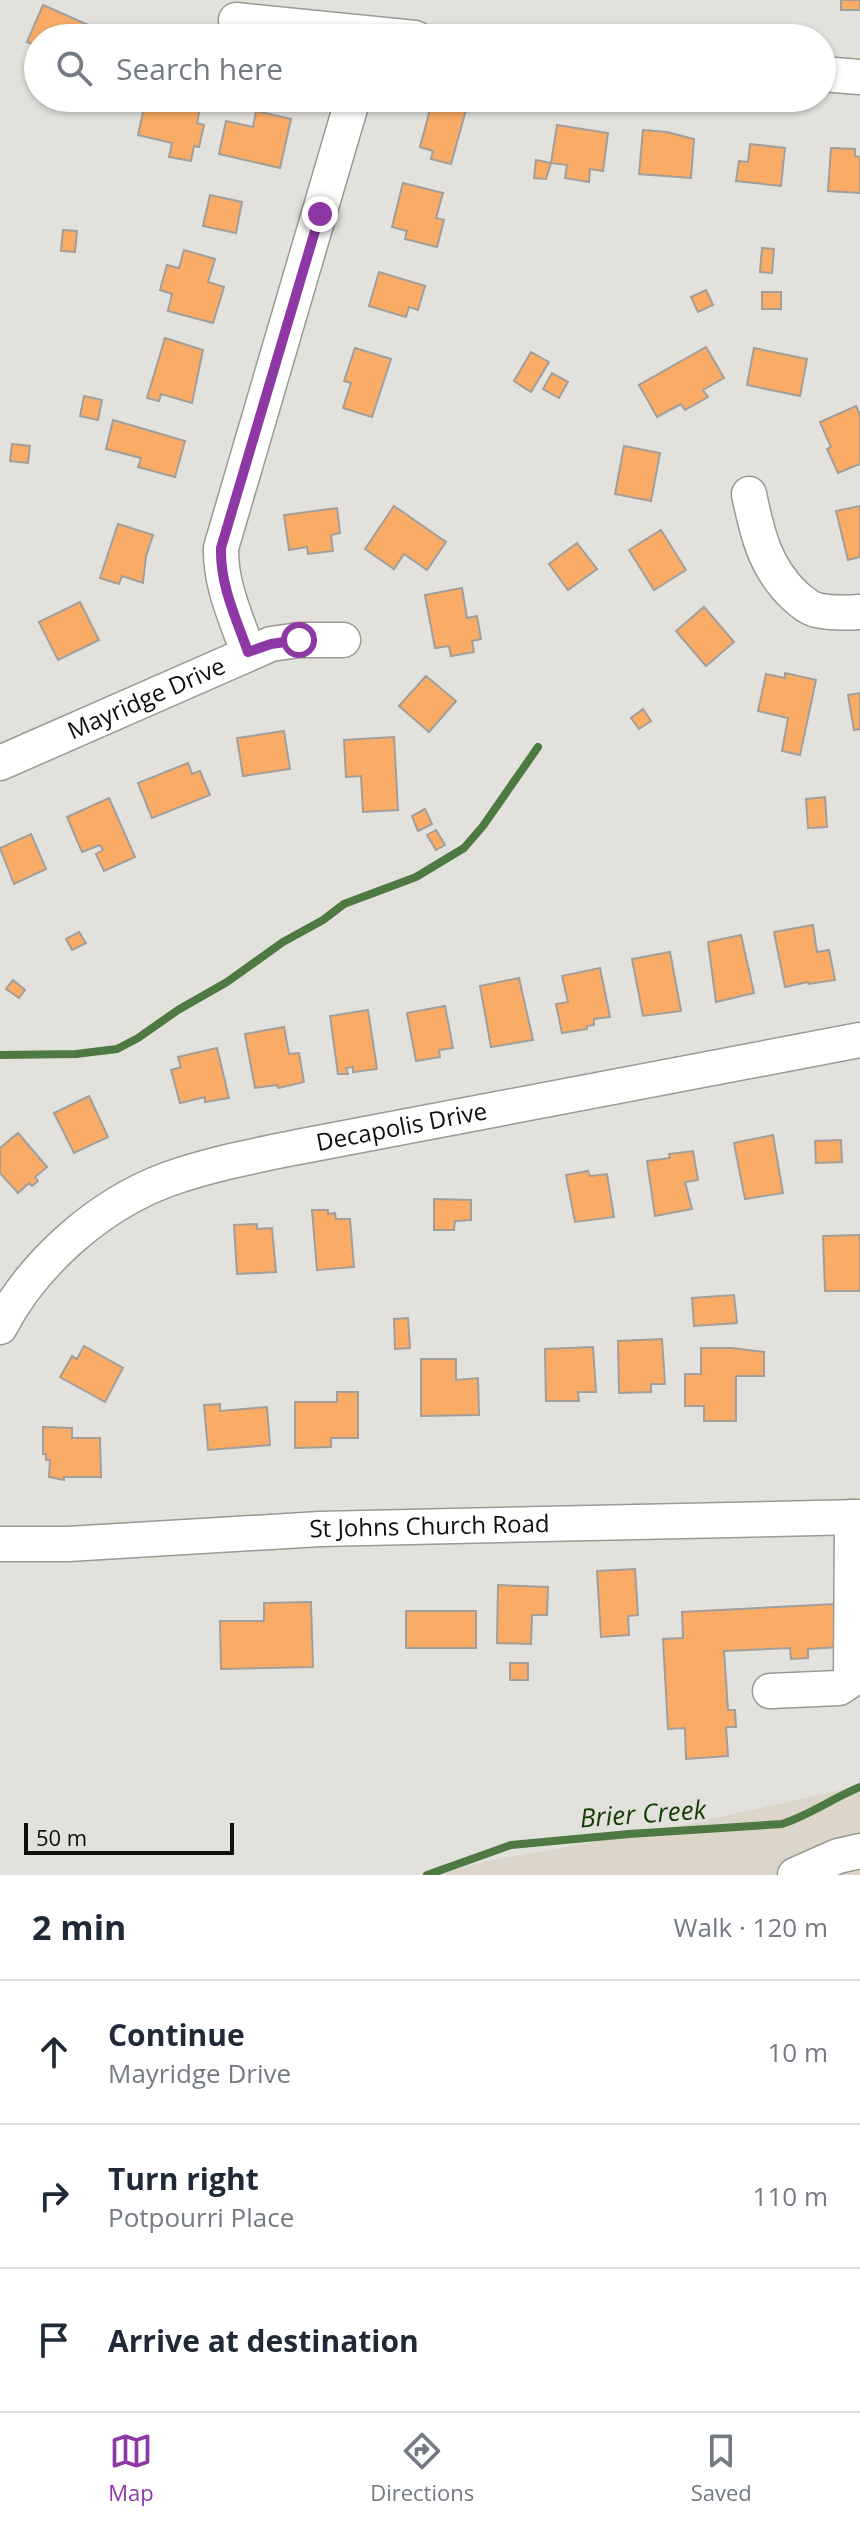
<!DOCTYPE html>
<meta charset="utf-8">
<style>
:root{--surface:#fff;--page:#f2f2f3;--text:#1f2937;--muted:#747a83;--line:#e0e1e3;--accent:#8e38a6}
body{margin:0;font-family:"Open Sans",sans-serif;background:var(--page);color:var(--text)}
.scale{position:absolute;left:24px;bottom:20px;width:210px;box-sizing:border-box;padding-left:8px;border:4px solid #100f0d;border-top:0;font-size:22px;line-height:28px;white-space:nowrap;color:#100f0d;-webkit-text-stroke:6px #e3e1dc;paint-order:stroke}
.stop{position:absolute;width:24px;height:24px;margin:-18px;border:6px solid #8e38a6;border-radius:50%;background:#fff}
.stop.end{background:#8e38a6;border-color:#fff;box-shadow:0 2px 8px #0008}
.list{margin:0;padding:0;list-style:none}
h2{display:flex;justify-content:space-between;align-items:center;height:104px;margin:0;padding:0 32px;font-size:34px}
h2 small{font-size:26px;font-weight:400;color:var(--muted)}
.list li{display:grid;grid-template-columns:52px 1fr auto;gap:24px;align-items:center;box-sizing:border-box;height:144px;padding:0 32px;border-top:2px solid var(--line)}
.list b{display:block;font-size:30px;white-space:nowrap}
.list p{margin:0;font-size:26px;white-space:nowrap;color:var(--muted)}
.list em{font-size:26px;font-style:normal;color:var(--muted)}
.icon{flex:none;width:44px;height:44px;fill:none;stroke:currentColor;stroke-width:2;stroke-linecap:round;stroke-linejoin:round}
.map{position:relative;flex:none;width:860px;height:1875px;overflow:hidden}
.search{position:absolute;background:var(--surface);box-shadow:0 2px 6px #0004;left:24px;right:24px;top:24px;height:88px;display:flex;align-items:center;gap:20px;box-sizing:border-box;padding:0 28px;border-radius:44px;color:var(--muted);font-size:30px}
.sheet{height:536px;background:var(--surface)}
nav{display:flex;justify-content:space-around;align-items:center;box-sizing:border-box;height:112px;border-top:2px solid var(--line);background:var(--surface);font-size:22px;color:var(--muted)}
nav a{display:grid;justify-items:center;gap:4px}
nav .on{color:var(--accent)}
.map>svg:first-child{display:block}
.built{fill:#dbd5ca}
.lines{fill:none;stroke-linecap:round;stroke-linejoin:round}
.stream{stroke:#4e7942;stroke-width:8}
.building{fill:#faac66;stroke:#a29e9a;stroke-width:2}
.minor-casing{stroke:#9b9994;stroke-width:37}
.minor{stroke:#fff;stroke-width:34}
.route{stroke:#8e38a6;stroke-width:10}
.labels{text-anchor:middle;stroke-width:7;stroke-linejoin:round;paint-order:stroke}
.street-label{font-size:24px;fill:#100f0d;stroke:#e3e1dc}
.water-label{font-size:26px;font-style:italic;fill:#143c05;stroke:#e3e1dc}
</style>
<div class="map">
<svg width="860" height="1875" viewBox="0 0 860 1875">
<rect width="100%" height="100%" fill="#e3e1dc"/>
<path class="built" d="M860,1786V1875H436L492,1860L652,1832Z"/>
<g class="lines">
<path class="stream" d="M0,1055L76,1054L117,1049L138,1038L178,1010L227,982L283,942L323,920L344,904L416,877L464,848L483,826L538,747
M427,1875L511,1845L629,1834L782,1824C810,1815 833,1798 860,1787"/>
</g>
<path class="building" d="M841,0H860V10H841Z
M43,5L111,35L110,38H38V47L27,42Z
M146,98L200,108L197,123L204,125L199,147L194,146L191,161L169,157L172,143L138,135Z
M433,98L467,106L451,164L431,159L433,151L420,147Z
M256,111L291,119L280,168L219,154L226,121L253,127Z
M557,125L608,133L603,171L590,169L589,182L565,178L567,165L551,163Z
M643,130L667,132L694,139L691,178L639,174Z
M750,144L785,148L781,186L736,181L739,161L748,162Z
M831,148L855,149V156L860,157V193L828,191Z
M536,160L551,163L546,179L534,178Z
M403,183L443,193L436,218L444,220L437,247L405,239L407,231L392,227Z
M210,195L242,202L236,233L203,226Z
M63,230L77,231L75,252L61,251Z
M762,248L774,249L772,273L760,272Z
M184,250L215,259L208,282L224,287L213,323L168,311L172,294L160,290L167,265L179,268Z
M379,272L425,286L418,310L409,307L406,317L369,306Z
M706,290L713,305L698,312L691,297Z
M762,292H781V309H762Z
M165,338L203,350L192,403L161,394L159,401L147,398Z
M706,347L724,378L703,390L708,397L685,410L681,404L657,417L639,385Z
M355,348L391,359L372,417L343,408L351,383L344,381Z
M754,348L807,359L800,396L747,385Z
M531,352L549,362L531,392L514,381Z
M552,373L568,382L559,398L543,389Z
M84,396L102,400L98,420L80,416Z
M856,406L860,415V464L838,473L827,449L831,447L820,422Z
M113,420L185,441L175,477L138,467L141,458L106,449Z
M12,444L30,446L28,463L10,461Z
M624,446L660,453L651,501L615,494Z
M394,506L446,542L427,570L404,554L394,569L365,549Z
M860,506V557L848,560L836,511Z
M337,508L340,533L331,535L333,551L308,554L307,547L289,550L284,515Z
M118,524L153,535L146,556L143,583L122,576L119,584L100,578Z
M661,530L686,570L654,590L629,550Z
M577,543L597,569L568,590L549,564Z
M462,588L467,618L477,616L481,639L472,641L474,652L451,656L449,646L435,648L425,595Z
M80,602L99,640L58,660L39,622Z
M704,607L734,642L706,666L676,631Z
M785,673L816,680L800,755L782,751L788,718L758,711L766,674L785,678Z
M426,676L456,701L429,732L399,706Z
M860,693V729L854,730L848,695Z
M643,709L651,721L639,729L631,718Z
M284,731L290,769L243,776L237,738Z
M394,737L398,810L363,812L361,776L346,777L344,740Z
M188,763L192,774L200,771L210,795L152,818L138,783Z
M825,797L827,827L808,828L806,799Z
M109,798L135,857L104,871L96,854L103,850L100,845L82,852L67,817Z
M425,809L432,824L418,831L412,816Z
M436,830L445,845L436,850L427,835Z
M31,834L46,869L14,884L0,848Z
M813,925L817,952L829,950L835,980L809,984L808,982L785,987L774,932Z
M79,932L86,943L72,950L66,939Z
M741,935L754,993L716,1002L708,942Z
M670,952L681,1011L643,1016L632,959Z
M600,968L610,1017L594,1019V1025L587,1026V1029L562,1033L556,1004L568,1002L562,976Z
M519,978L533,1040L491,1047L480,986Z
M13,980L25,990L19,998L6,989Z
M445,1006L453,1048L439,1050L440,1057L416,1061L407,1013Z
M368,1010L377,1069L353,1072V1067L346,1068L348,1074H338L330,1016Z
M284,1027L289,1054L299,1053L304,1082L278,1088L277,1085L255,1088L245,1034Z
M217,1048L229,1098L205,1102V1097L180,1103L171,1070L181,1067L178,1057Z
M89,1096L108,1137L74,1153L54,1113Z
M18,1133L47,1167L35,1177L38,1181L32,1186L29,1183L18,1193L0,1173V1148Z
M773,1135L783,1193L745,1199L734,1143Z
M841,1140L842,1162L816,1163L815,1141Z
M693,1151L698,1180L685,1182L692,1209L655,1216L647,1161L670,1158L669,1154Z
M588,1171L590,1176L607,1174L614,1217L575,1222L566,1175Z
M434,1199L471,1200V1220L455,1221L454,1230H434Z
M312,1210H328V1214L335,1213L336,1219H350L354,1267L317,1270Z
M257,1224V1229L272,1228L276,1272L237,1274L234,1225Z
M860,1235V1291H825L823,1236Z
M734,1295L737,1323L694,1326L692,1298Z
M408,1318L410,1348L395,1349L394,1319Z
M662,1339L665,1384H651V1392L619,1393L618,1341Z
M84,1346L123,1368L105,1402L60,1377L72,1356L77,1359Z
M593,1347L596,1392H578L579,1401H546L545,1349Z
M701,1348H732L764,1352V1376H736V1421H704V1406H685V1374H701Z
M421,1359H456V1380L478,1378L479,1415L421,1416Z
M337,1392H358V1438H331V1447L295,1448V1402H337Z
M220,1404V1411L267,1407L270,1445L208,1450L204,1405Z
M43,1427L72,1428V1438H100L101,1477H64V1480L49,1477L50,1460H46V1454H43Z
M635,1569L638,1615L628,1616L629,1635L601,1637L597,1571Z
M498,1585L548,1587L547,1615H532L531,1644L497,1643Z
M311,1602L313,1667L221,1669L220,1621H264V1603Z
M836,1604L838,1647L808,1649V1658L791,1659L790,1648L724,1651L728,1710H735L736,1727H726L728,1756L686,1759L685,1728L668,1729L663,1639L683,1638L682,1612Z
M406,1611H476V1648H406Z
M510,1663H528V1680H510Z"/>
<g class="lines">
<defs>
<g id="minor">
<path d="M236,20L415,38"/>
<path d="M822,74L860,77"/>
<path d="M749,494C757,533 765,568 795,596C802,602 807,607 816,610C830,613 846,613 860,612"/>
<path d="M248,652C236,618 220,584 221,548L353,98"/>
<path id="s1" d="M0,763L271,644L299,640H343"/>
<path id="s2" d="M0,1327C33,1263 99,1205 166,1180C210,1164 258,1155 303,1146L860,1040"/>
<path id="s3" d="M0,1544H68L320,1529L860,1517"/>
<path d="M770,1691L839,1688L851,1680L852,1517"/>
<path d="M795,1875L838,1856L860,1851"/>
</g>
</defs>
<use href="#minor" class="minor-casing"/>
<use href="#minor" class="minor"/>
</g>
<g class="lines">
<path class="route" d="M299,640L271,644L248,652C236,618 220,585 221,548L320,214"/>
</g>
<g class="labels">
<g class="street-label">
<text dy="8" stroke="none"><textPath href="#s1" startOffset="160">Mayridge Drive</textPath></text>
<text dy="8" stroke="none"><textPath href="#s2" startOffset="468">Decapolis Drive</textPath></text>
<text dy="8" stroke="none"><textPath href="#s3" startOffset="430">St Johns Church Road</textPath></text>
</g>
<g class="water-label">
<text transform="translate(643 1814) rotate(-4)" y="9">Brier Creek</text>
</g>
</g>
</svg>
<div class="scale">50 m</div>
<div class="stop" style="left:299px;top:640px"></div>
<div class="stop end" style="left:320px;top:214px"></div>
<div class="search"><svg class="icon" aria-label="search" viewBox="0 0 24 24"><circle cx="10" cy="10" r="6"/><path d="M15 15l6 6"/></svg>Search here</div>
</div>
<section class="sheet">
<h2>2 min<small>Walk · 120 m</small></h2>
<ul class="list">
<li><svg class="icon" aria-label="ahead" viewBox="0 0 24 24"><path d="M12 20V5M6 11l6-6 6 6"/></svg><div><b>Continue</b><p>Mayridge Drive</p></div><em>10 m</em></li>
<li><svg class="icon" aria-label="right" viewBox="0 0 24 24"><path d="M7 20v-9h11M14 6l5 5-5 5"/></svg><div><b>Turn right</b><p>Potpourri Place</p></div><em>110 m</em></li>
<li><svg class="icon" aria-label="arrive" viewBox="0 0 24 24"><path d="M6 21V4h12l-3 4 3 4H6"/></svg><div><b>Arrive at destination</b></div></li>
</ul>
</section>
<nav>
<a class="on"><svg class="icon" aria-label="map" viewBox="0 0 24 24"><path d="M3 6l6-2 6 2 6-2v14l-6 2-6-2-6 2zM9 4v14M15 6v14"/></svg>Map</a>
<a><svg class="icon" aria-label="directions" viewBox="0 0 24 24"><path d="M12 3l9 9-9 9-9-9zM9 14v-3h6M13 9l2 2-2 2"/></svg>Directions</a>
<a><svg class="icon" aria-label="saved" viewBox="0 0 24 24"><path d="M7 4h10v16l-5-4-5 4z"/></svg>Saved</a>
</nav>
